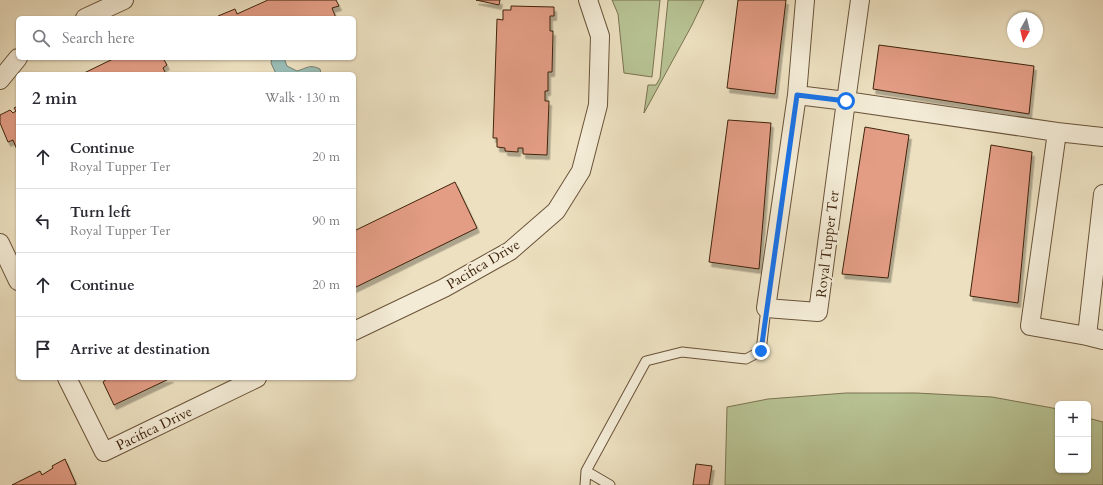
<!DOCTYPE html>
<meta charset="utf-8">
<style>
:root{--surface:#fff;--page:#f2f2f3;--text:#2b2b33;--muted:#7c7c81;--line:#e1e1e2}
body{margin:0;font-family:Cardo,serif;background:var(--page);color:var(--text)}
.controls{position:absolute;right:12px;bottom:12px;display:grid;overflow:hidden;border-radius:6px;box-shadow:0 1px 3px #0004}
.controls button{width:36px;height:36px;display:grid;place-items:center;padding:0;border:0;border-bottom:1px solid var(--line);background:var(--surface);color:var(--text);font:20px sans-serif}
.compass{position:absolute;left:1007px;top:12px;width:36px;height:36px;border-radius:50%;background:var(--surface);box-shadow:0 1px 3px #0004;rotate:188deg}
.stop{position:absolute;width:12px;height:12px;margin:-9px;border:3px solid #1a73e8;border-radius:50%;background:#fff}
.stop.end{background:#1a73e8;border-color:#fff;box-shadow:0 1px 4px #0008}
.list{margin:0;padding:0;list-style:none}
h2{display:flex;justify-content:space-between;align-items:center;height:52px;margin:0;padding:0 16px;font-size:17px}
h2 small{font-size:13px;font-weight:400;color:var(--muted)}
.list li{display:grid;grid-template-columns:26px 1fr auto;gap:12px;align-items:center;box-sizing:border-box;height:64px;padding:0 16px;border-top:1px solid var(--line)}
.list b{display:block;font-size:15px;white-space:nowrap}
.list p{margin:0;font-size:13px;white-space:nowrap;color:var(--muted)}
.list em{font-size:13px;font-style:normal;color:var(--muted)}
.icon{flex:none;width:22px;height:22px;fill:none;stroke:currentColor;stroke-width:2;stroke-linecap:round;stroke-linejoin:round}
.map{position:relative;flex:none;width:1103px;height:485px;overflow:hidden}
.search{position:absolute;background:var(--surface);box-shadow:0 1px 3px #0004;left:16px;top:16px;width:340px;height:44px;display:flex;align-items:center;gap:10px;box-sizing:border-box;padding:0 14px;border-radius:6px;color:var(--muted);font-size:15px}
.panel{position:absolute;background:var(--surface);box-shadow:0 1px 3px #0004;left:16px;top:72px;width:340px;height:308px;border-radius:6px}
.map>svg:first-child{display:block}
.green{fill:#b7c293;stroke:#7b7350}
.water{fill:#99bdb6;stroke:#758072}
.building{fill:#e39d85;stroke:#3f240c;filter:url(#shadow)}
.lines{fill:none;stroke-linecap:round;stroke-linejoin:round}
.lane-casing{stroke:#6a5339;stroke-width:11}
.street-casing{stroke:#6a5339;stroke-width:20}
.lane{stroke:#f3ebd6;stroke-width:9}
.street{stroke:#f3ebd6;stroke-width:18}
.route{stroke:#1a73e8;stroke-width:5}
.labels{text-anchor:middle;stroke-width:4;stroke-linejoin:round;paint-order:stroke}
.street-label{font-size:14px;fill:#3f240c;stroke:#f3ebd6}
</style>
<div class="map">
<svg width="1103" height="485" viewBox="0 0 1103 485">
<defs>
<filter id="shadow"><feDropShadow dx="2.5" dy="4.5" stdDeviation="0" flood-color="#0004"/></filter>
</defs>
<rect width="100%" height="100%" fill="#ece0c0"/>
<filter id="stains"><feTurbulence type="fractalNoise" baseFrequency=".005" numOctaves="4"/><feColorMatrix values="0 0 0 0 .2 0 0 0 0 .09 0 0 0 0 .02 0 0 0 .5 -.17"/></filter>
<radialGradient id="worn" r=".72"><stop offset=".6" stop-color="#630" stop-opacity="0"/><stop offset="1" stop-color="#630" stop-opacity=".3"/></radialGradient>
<path class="green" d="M612,0H660L652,77L624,73L618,14Z
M668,0H704L692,25L644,113L648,85H656L660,78Z
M846,393H916L992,397L1058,409V470H1088V418L1103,422V485H725L727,407L768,399Z"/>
<path class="water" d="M272,58H284L287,66L297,71C307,68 310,64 320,69L321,74H276L271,63Z"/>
<path class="building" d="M268,0H336L339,6L332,8L336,18H219L218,16L235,9L237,14Z
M476,0H500L499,5Z
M738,0H786L775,94L727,88Z
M511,6L554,7V16H550V31H553L552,72H548V91H545V101H549L547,155L523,154V148H518V152L505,151V148L497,147V138H493L497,19L503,20V10H511Z
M879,45L1034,66L1029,114L873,89Z
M115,58H163L167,65L163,68L166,74H82Z
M18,106V152L13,140L8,142L0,123V115L10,110L13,113L16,111L14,108Z
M728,120L771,123L759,269L709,262Z
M865,127L909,135L888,278L842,274Z
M991,145L1032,152L1018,303L970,296Z
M455,182L477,228L354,288V231Z
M108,378H171L114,405L103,382Z
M65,459L76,484L74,485H12L40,471L42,475L53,468L52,466Z
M696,464L712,466L709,485H693Z"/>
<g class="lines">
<defs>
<path id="lane" d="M586,471L610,485
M585,485L586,471L646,361L682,352L746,359L761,351L766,308"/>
<path id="street" d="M860,0L846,101L1057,132
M85,18L124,0
M0,80L18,58
M797,95L766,308L818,312L846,101L797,95L805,0
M1103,194L1087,336L1103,340
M0,243L18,281
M354,331L444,288L510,251L556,211L581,171L598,105L600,36L588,0
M1087,336L1030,326L1057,132L1103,137
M67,378L104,452L257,378"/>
</defs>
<use href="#lane" class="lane-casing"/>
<use href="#street" class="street-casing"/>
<use href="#lane" class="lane"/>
<use href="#street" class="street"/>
</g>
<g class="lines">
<path class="route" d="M761,351L797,95L846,101"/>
</g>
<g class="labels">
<g class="street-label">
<text transform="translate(827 244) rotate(-83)" y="5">Royal Tupper Ter</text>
<text transform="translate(483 264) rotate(-31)" y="5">Pacifica Drive</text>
<text transform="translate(154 428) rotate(-26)" y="5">Pacifica Drive</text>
</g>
</g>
<rect width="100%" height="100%" filter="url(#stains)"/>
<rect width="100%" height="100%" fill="url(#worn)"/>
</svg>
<div class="controls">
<button>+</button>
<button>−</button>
</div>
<svg class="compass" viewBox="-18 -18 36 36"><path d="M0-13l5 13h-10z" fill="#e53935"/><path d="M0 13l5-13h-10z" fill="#7c7c81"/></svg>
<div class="stop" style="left:846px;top:101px"></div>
<div class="stop end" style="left:761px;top:351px"></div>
<div class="search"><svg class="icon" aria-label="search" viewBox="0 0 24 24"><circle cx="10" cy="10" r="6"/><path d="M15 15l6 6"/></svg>Search here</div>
<section class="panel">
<h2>2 min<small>Walk · 130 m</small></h2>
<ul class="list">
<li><svg class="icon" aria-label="ahead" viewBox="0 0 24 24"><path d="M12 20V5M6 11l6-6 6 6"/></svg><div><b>Continue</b><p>Royal Tupper Ter</p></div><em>20 m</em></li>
<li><svg class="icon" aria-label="left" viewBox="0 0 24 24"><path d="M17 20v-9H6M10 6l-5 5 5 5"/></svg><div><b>Turn left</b><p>Royal Tupper Ter</p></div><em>90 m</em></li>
<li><svg class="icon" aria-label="ahead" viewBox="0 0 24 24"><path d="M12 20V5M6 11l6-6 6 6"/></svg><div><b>Continue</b></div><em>20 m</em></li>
<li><svg class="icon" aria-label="arrive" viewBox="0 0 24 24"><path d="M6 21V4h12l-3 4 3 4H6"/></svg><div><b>Arrive at destination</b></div></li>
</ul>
</section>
</div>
